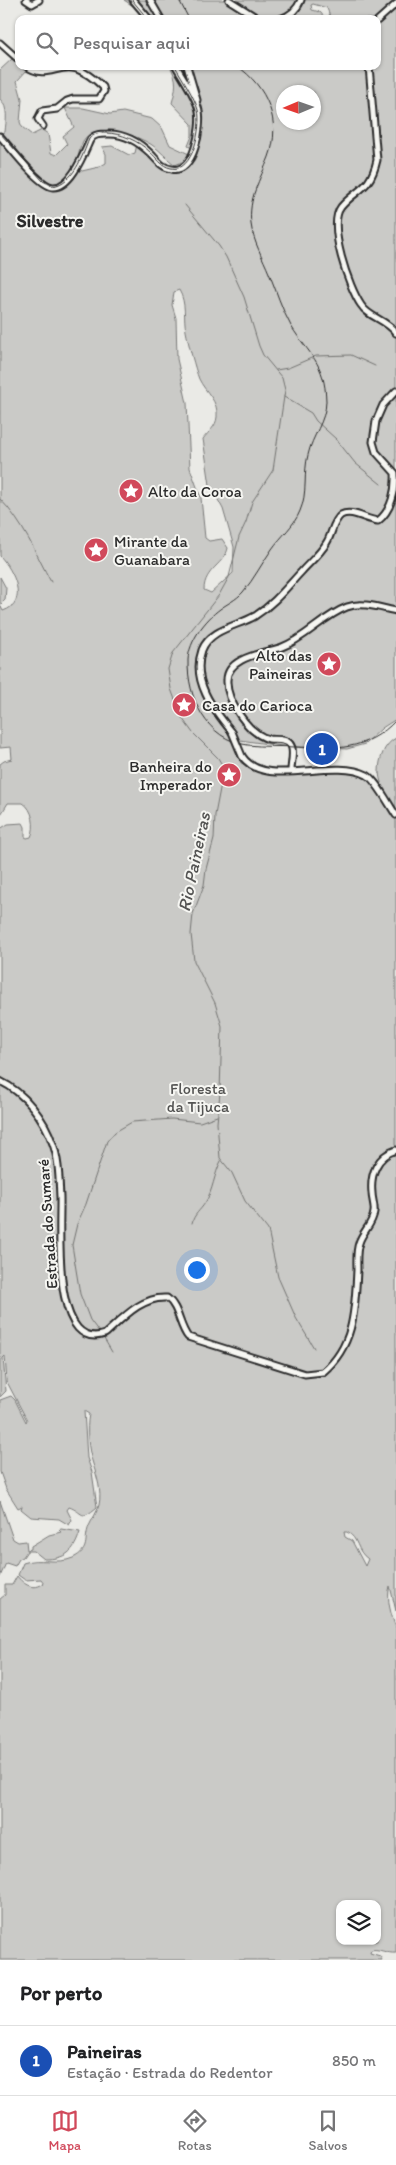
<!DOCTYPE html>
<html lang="pt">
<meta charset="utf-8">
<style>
:root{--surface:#fff;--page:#f2f2f2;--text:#202124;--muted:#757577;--line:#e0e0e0;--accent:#d1495b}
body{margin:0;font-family:Itim,sans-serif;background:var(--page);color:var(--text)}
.controls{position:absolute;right:15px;bottom:15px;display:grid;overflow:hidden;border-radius:10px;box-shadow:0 1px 4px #0004}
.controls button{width:45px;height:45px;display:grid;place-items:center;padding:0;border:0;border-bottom:1px solid var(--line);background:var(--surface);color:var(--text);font:25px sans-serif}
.compass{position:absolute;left:276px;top:85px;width:45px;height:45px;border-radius:50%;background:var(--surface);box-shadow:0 1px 4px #0004;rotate:268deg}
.you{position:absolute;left:196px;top:1269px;width:18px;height:18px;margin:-12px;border:4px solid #fff;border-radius:50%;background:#1a73e8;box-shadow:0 0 0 8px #1a73e833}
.badge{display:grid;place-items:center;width:32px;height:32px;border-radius:50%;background:var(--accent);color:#fff;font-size:16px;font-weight:700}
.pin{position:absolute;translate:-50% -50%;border:2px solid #fff;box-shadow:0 1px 5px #0006}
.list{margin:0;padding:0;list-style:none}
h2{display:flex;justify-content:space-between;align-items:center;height:65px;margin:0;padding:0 20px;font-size:21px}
h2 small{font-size:16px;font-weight:400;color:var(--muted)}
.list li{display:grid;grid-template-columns:32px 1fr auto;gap:15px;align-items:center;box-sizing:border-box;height:70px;padding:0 20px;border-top:1px solid var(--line)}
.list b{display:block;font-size:19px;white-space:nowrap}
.list p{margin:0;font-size:16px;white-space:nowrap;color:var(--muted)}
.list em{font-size:16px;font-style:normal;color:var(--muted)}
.icon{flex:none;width:28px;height:28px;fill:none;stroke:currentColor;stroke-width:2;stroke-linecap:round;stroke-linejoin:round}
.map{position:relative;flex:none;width:396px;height:1960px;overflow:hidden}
.search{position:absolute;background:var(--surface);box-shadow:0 1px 4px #0004;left:15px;right:15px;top:15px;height:55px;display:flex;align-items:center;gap:12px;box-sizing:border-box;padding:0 18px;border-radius:10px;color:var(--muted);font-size:19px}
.sheet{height:135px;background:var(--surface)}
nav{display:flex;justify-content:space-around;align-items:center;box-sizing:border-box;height:70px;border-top:1px solid var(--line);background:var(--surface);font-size:14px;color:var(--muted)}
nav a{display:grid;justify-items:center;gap:2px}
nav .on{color:var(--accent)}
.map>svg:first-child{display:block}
.green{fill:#cacac7;stroke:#7a7a79;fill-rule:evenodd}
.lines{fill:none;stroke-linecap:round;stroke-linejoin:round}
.stream{stroke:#727270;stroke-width:1}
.minor-casing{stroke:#2b2b2b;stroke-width:9}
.minor{stroke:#f6f6f2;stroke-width:5}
.tram{stroke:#2b2b2b;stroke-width:1}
.minor-bridge-casing{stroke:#2b2b2b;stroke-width:9;stroke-linecap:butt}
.minor-bridge{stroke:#f6f6f2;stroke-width:5}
.labels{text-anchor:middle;stroke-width:4;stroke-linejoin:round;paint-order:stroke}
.poi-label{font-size:16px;fill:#2b2b2b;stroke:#f6f6f2;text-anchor:start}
.park-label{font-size:16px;fill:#535352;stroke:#f6f6f2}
.street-label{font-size:16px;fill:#2b2b2b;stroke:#f6f6f2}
.neighbourhood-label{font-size:18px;font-weight:bold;fill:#2b2b2b;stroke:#f6f6f2}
.water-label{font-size:18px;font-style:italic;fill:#545453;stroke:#f6f6f2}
</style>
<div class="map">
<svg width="396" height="1960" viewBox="0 0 396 1960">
<rect width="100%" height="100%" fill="#eaeae6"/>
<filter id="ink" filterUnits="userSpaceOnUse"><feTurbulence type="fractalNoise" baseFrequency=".02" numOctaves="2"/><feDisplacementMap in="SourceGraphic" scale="10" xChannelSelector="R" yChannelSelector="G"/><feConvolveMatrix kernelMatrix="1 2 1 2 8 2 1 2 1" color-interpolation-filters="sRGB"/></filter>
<g filter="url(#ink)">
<path class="green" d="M124,0H396V719L382,728L365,744L347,749L282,746L233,739L241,763L261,769L325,767L347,770L362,776L383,792C383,786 379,779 379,772C379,759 384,744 396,738V1611L390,1586C386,1599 391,1615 396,1628V1953C387,1954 379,1948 371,1950L370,1953L380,1956L382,1960H0V1599L5,1595V1585H12L17,1576C24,1585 34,1591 44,1583L41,1579L25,1580L18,1575L23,1563C39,1557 57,1565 73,1558C91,1549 83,1541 89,1526C92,1519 97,1513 99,1505C102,1491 97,1477 93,1464C88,1449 86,1430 89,1414L84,1411L87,1458L92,1472L97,1507C80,1522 84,1512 69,1507L67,1510L72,1520L69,1525L59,1519L31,1517L21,1509L22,1506L18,1508L6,1489L0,1472V1400L11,1396L15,1400L26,1422L27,1420L7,1382L5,1356L3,1358L6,1391L0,1397V829L8,824L23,823L25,827V837L27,838L31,837C36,827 33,809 23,803H8L0,816V764L4,761L12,759L11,747L0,748V577L6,588L5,600L0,605L3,611C30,602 13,570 0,556V134L5,132C6,121 9,108 0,99V70L13,58L19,63V66H23L28,69L17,81L22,99L20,122L22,127L32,135L42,130L48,134L51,153L56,155L67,144L63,136L74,127L65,108H83L110,114L123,112L152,119L162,128L170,145L189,154L187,160L175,165C167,159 160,150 152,145C137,135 94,121 83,141C79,148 78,159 76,167L82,171L99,167L106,163V154L102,147L112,146L129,155L135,153L137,144L177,171C189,168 195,163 198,151L188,146L192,136V124L172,103C176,88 178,80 170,66H377V19H331L327,8L313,4L311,5L312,10L320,12L326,19H147L145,14ZM284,92H314V122H284ZM179,290C187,304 183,316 186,331C188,342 195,369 199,379C205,392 219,401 217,417C216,427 209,431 203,439L210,485L223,509L234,547L233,573L211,593L204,590C204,569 225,564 228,548L222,539L209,541L205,538L201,498L190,468L187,403L177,359L176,318L172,305L174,292ZM344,1532H347C359,1538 356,1551 368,1559L365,1566L352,1541L345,1537ZM340,1904H377V1941H340Z
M0,1501L13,1539L18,1542L26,1541L27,1550L31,1549V1546L49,1535L61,1532L59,1530L61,1529L80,1532C74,1552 66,1559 44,1559L34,1551H27L23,1557L19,1559L15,1566L6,1563L0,1577Z"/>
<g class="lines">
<path class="stream" d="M185,205L219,246L226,257L244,297L259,346L263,355L282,378L285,390L273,470L252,502L246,522L239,537L229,577L219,595L173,653L168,669L171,689L182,718L193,733L218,758L224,768L215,815L214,839L206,869L204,885L193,914L191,934L194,961L215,1003L222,1026L220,1092L217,1123L220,1158L232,1173L245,1201L268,1230L278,1277L296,1318L314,1348
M276,370L288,368L316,356L351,355L375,366
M284,397L311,413L316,421L336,439L355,463L381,484
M0,499C23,522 36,554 51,582
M192,1223C194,1214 200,1211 205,1203C213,1191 214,1174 221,1161
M99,1332L90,1320L80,1294L72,1245L77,1224L86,1204L107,1141L115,1132L132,1122L172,1119L200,1122L217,1116
M103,1337L112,1352"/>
<defs>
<path id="minor" d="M26,0L32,4L39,0
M133,0L149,19
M150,0L161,19
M229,0L259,19
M280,19C290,16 297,10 301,0
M377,21L396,4
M0,43L19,60
M26,66C45,79 55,66 72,68C82,69 96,80 103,87L104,91L99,99H73L67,101L57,109L42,111L38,119L43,126
M187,66L197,100
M369,66L377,160C370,191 357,188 341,207C327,225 349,288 361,305C369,318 386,319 396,333
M0,136C10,147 39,186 53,187C71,188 84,153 90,140C94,134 100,134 107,134C123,133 139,142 151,154C157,160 162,168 172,169C194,174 202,127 199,111C197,98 183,78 176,66
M232,732C213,709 191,681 202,650C210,629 238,626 255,616C274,604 287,587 302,571C310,562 321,553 327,542C332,534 333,521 341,515C352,509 366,520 378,521C392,510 396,490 395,473L376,452L373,442L376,421L383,405L396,391
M242,756C264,790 331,757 367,775C377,781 389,805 396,815
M291,770C291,763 295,750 290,744C286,738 275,740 269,739C248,734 226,700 227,680C227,657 265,653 282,647C306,638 323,616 347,607C362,601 381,608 396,611
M0,1081C25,1093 44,1118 53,1144C59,1160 59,1179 60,1197C61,1224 50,1353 105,1334C122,1319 142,1296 167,1298C179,1307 179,1326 188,1337L305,1374L323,1372C355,1345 355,1308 357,1270C357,1261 356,1251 359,1243C362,1232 373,1224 374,1212C375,1206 372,1199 372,1193C370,1174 377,1156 396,1150"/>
</defs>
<use href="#minor" class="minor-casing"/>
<use href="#minor" class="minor"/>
<path class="tram" d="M132,0L148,19
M179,0L189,19
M237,66C267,86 282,122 269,157C260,180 248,198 251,224C253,241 263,258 269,273C276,290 282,310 291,326C309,355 325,362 326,401C326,421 312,436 308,455C303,473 308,493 300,511C294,526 281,536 272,549C262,563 254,579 243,592C236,600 228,603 220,609C205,620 189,641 188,660C187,697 206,740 248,745C263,747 279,746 295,747C333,750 368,751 396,720
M0,133L43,181L53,186C74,182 82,157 89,139C93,134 99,133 106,133C121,133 139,141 150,152C157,158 161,166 171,168C193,174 202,126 198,110C195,98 182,78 175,66"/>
<defs>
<path id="minor-bridge" d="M232,732L242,756"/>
</defs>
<use href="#minor-bridge" class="minor-bridge-casing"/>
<use href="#minor-bridge" class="minor-bridge"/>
</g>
</g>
<defs>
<symbol id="sight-disc" viewBox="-11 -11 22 22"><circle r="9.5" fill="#d1495b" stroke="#f6f6f2"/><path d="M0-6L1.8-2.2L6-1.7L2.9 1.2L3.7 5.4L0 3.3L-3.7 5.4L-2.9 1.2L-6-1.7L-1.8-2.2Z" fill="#fff"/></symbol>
</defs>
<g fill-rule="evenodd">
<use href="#sight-disc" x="117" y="477" width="28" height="28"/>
<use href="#sight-disc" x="82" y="536" width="28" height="28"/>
<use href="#sight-disc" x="315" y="650" width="28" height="28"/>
<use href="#sight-disc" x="170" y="691" width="28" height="28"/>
<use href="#sight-disc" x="215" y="761" width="28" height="28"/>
</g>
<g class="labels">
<g class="poi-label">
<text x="148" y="497">Alto da Coroa</text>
<text x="114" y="547">Mirante da<tspan x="114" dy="18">Guanabara</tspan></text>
<text x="312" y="661" text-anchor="end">Alto das<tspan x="312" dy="18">Paineiras</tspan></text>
<text x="202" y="711">Casa do Carioca</text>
<text x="212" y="772" text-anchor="end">Banheira do<tspan x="212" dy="18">Imperador</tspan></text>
</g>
<g class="park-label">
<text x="198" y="1094">Floresta<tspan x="198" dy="18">da Tijuca</tspan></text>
</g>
<g class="street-label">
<text transform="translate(47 1224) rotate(-94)" y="6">Estrada do Sumaré</text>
</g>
<g class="neighbourhood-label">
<text x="50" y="227">Silvestre</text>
</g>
<g class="water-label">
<text transform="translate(194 862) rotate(-78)" y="6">Rio Paineiras</text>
</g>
</g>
</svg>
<div class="controls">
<button><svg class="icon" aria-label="layers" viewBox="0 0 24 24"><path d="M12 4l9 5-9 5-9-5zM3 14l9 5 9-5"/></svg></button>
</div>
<svg class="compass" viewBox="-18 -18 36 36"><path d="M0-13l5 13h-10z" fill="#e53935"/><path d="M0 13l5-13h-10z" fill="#757577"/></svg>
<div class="you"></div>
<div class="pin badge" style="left:322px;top:749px;background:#1a4fb4">1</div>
<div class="search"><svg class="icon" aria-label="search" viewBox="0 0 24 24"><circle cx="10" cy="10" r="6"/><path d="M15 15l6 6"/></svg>Pesquisar aqui</div>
</div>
<section class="sheet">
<h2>Por perto<small></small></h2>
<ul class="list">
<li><span class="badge" style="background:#1a4fb4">1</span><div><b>Paineiras</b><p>Estação · Estrada do Redentor</p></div><em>850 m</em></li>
</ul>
</section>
<nav>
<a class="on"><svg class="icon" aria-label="map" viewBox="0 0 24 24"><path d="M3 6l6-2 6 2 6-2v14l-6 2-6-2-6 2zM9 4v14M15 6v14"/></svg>Mapa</a>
<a><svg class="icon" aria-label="directions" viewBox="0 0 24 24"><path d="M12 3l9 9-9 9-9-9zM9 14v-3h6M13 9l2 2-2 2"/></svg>Rotas</a>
<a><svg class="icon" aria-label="saved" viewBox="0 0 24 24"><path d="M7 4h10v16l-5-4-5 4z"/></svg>Salvos</a>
</nav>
